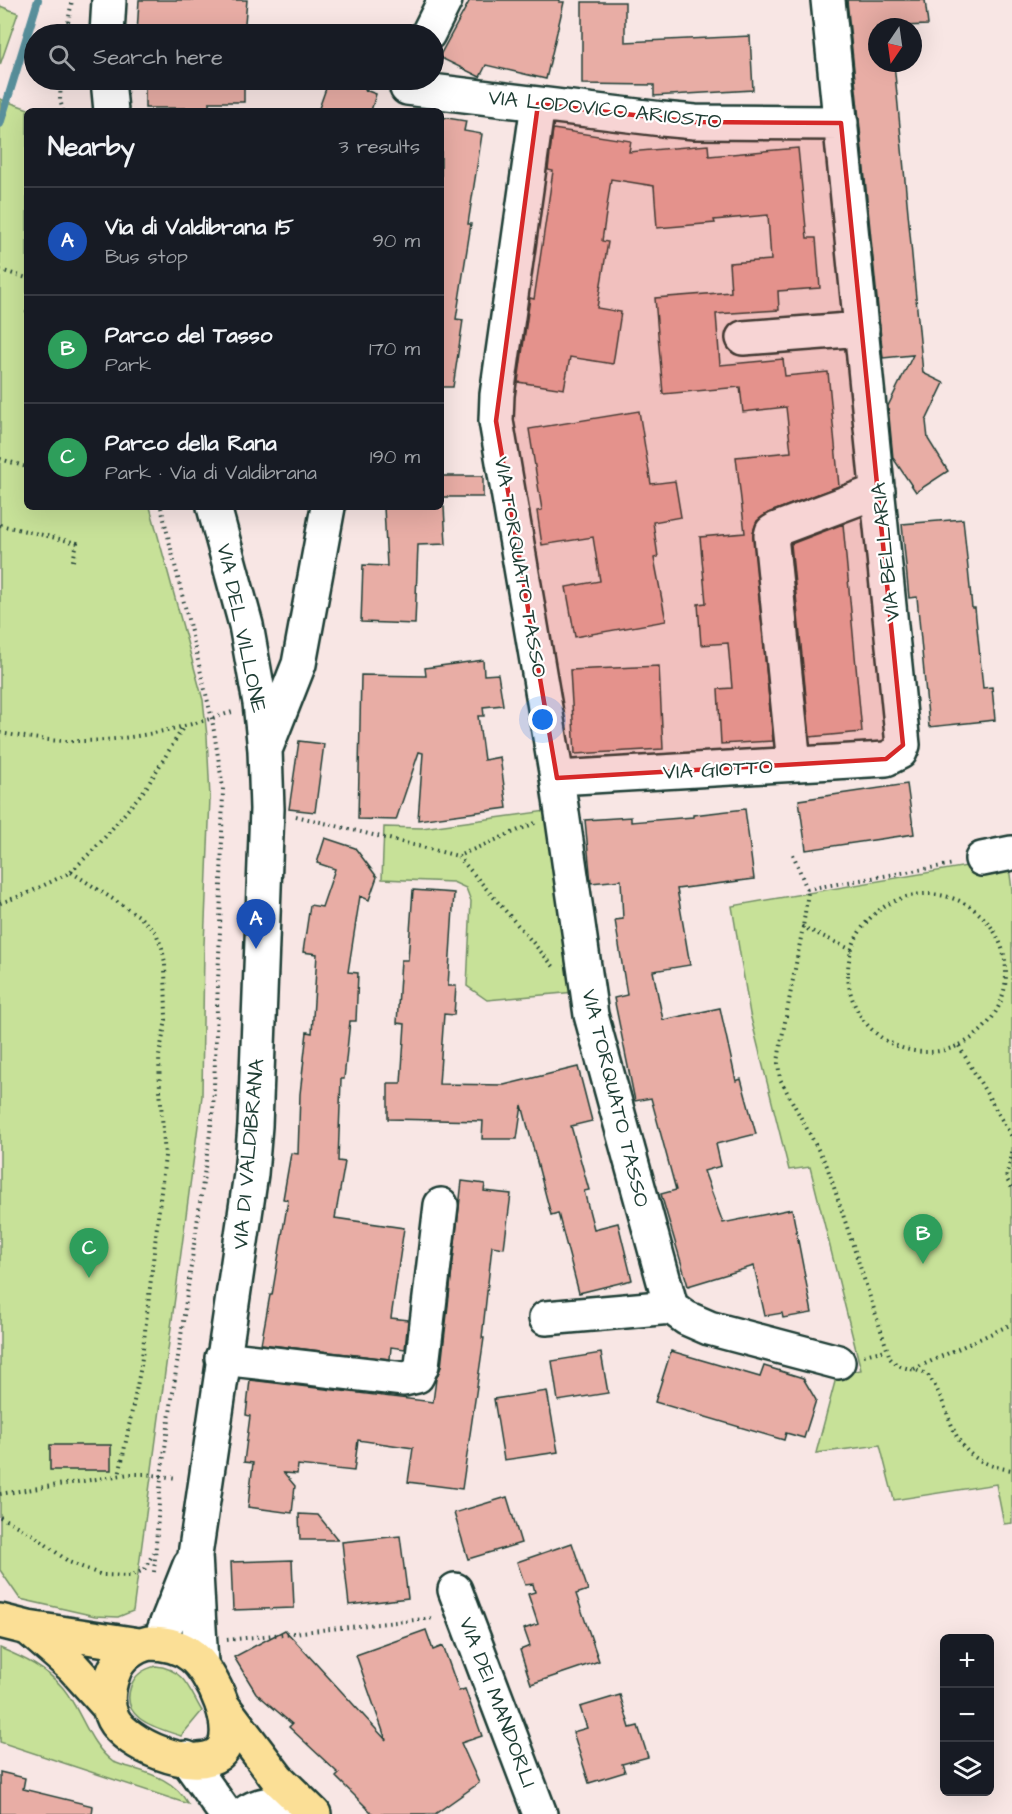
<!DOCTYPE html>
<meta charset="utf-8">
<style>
:root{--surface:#171b24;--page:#20242c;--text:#f1f3f6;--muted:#9ea1a6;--line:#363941;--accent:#1a73e8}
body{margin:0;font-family:"Architects Daughter",sans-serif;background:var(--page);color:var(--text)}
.controls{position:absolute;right:18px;bottom:18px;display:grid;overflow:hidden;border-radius:9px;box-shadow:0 6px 24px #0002}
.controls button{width:54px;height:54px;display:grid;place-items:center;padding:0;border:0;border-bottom:2px solid var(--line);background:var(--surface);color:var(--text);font:30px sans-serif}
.compass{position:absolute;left:868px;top:18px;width:54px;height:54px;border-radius:50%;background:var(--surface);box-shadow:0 6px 24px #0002;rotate:193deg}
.you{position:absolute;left:543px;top:720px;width:21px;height:21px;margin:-15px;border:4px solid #fff;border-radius:50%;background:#1a73e8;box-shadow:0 0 0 9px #1a73e833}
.badge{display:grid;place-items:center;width:39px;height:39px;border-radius:50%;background:var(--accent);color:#fff;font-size:20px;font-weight:700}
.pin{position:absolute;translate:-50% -50px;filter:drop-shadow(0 2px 3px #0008)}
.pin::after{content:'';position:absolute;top:32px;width:21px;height:18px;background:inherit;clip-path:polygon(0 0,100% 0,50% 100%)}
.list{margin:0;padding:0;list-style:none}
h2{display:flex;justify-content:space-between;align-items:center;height:78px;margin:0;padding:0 24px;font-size:26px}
h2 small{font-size:20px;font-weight:400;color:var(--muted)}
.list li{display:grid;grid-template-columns:39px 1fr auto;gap:18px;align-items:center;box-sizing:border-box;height:108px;padding:0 24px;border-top:2px solid var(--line)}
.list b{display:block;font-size:22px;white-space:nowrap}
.list p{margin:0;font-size:20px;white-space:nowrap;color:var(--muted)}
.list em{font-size:20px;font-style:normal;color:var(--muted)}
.icon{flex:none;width:33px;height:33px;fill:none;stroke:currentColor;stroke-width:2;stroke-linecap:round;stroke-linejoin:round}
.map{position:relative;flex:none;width:1012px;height:1814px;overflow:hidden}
.search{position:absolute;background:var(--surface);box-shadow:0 6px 24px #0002;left:24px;top:24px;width:420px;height:66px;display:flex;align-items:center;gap:15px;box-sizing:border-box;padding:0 21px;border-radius:33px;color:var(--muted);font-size:22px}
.panel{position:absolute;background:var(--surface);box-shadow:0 6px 24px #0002;left:24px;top:108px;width:420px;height:402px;border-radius:9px}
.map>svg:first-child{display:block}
.green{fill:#c7e198;stroke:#738f66;stroke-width:1.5}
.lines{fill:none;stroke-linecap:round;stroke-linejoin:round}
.stream{stroke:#588f9b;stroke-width:8}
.building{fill:#e8ada5;stroke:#1f3d34;stroke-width:1.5}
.minor-casing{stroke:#1f3d34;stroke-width:38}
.major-casing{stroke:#1f3d34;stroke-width:38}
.path{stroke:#1f3d34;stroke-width:4;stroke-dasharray:1.5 4.5;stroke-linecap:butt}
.minor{stroke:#fff;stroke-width:33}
.major{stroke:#fbdf96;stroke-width:33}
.marked{fill:#d62828;fill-opacity:0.2;stroke:#d62828;stroke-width:4.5;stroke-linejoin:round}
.labels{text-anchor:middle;stroke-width:4.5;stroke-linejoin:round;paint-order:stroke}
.street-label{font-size:21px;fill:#1f3d34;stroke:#fff}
</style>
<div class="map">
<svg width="1012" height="1814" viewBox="0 0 1012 1814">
<rect width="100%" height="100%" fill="#f8e6e4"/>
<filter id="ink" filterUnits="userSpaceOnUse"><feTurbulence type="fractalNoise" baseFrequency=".0167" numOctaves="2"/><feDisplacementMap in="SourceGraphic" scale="12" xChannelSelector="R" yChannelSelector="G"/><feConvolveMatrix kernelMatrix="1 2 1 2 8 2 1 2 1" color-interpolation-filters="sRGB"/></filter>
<g filter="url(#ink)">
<path class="green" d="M0,6L18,13L0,65Z
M0,99L34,111H27V507H150L203,700L207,736L210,798L204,945L202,1096L133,1611L118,1617L95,1616L20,1599L0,1570Z
M546,811L575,992L487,1000L467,986L471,901L466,888L453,882L382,879L384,827L422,828Z
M1008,859L1012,890V1523L1004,1524L996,1484L894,1500L880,1445L816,1453L837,1374L861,1370L810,1167L789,1170L750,1014L732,906Z
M0,1648C24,1658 46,1668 63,1688C82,1711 88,1743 113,1762C141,1772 172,1775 188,1804L0,1742Z
M156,1666C184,1669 189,1689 202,1711L181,1736C158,1728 119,1720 131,1686C135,1674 144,1669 156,1666Z"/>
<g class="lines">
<path class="stream" d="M0,124L38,0"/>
</g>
<path class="building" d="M139,0H247L244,34H137Z
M470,0H560L559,2H564L546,79L486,65L480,77L439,57Z
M847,0H925L928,25L877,27V63H894L923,373L944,383L926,421L928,439L948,471L916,492L893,458L888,406L913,355L883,358Z
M582,2H625V42L750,36L753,90L654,96V85L582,84Z
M145,80H244V102H209V108H145Z
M329,80H369L365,90L376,94L371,111H318Z
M441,117L466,121L464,131L482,134L468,224H471L456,319L463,320L453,387H441Z
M553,129L631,141L629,152L708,145L709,156L798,148L807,238H816L820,288L778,291L779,310L716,314L720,365L783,359L785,376L828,372L839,486L768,513L757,521L753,532L773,741L721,744L718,689L732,688L728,643L701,645L698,604L706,603L700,537L745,533L736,457L791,452L786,407L743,412L740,387L663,394L655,298L731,292L729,263L771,260L768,215L714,220L715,223L657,228L654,186L611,179L602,241L608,242L597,308L621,312L613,364L570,357L564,389L518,382L530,298L534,299L546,219L553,171L548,170Z
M639,411L651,484L675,481L681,517L653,522L658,557L654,558L666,621L575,637L566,587L600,581L593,537L542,545L537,511L542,510L529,429Z
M441,476H483V497H441Z
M384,507H444L446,544L418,545L415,624L361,622L363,565L387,566Z
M963,519L972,608H975L983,688L992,687L995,720L929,727L917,597L909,598L902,524Z
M843,524L862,732L810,737L791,544Z
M483,660L484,675L498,674L503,705L483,707L484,716H478L484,760L500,757L507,808L418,820L423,753L419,752L396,820L358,819L361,675L426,676L425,668Z
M659,666L663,749L575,754L570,670Z
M299,741L324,744L315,812L289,809Z
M907,784L914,834L806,850L799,800Z
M745,809L754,879L677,889L690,965L653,971L663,1020L720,1008L736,1081L741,1079L756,1134L716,1144L721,1166L704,1171L723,1223L792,1209L812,1313L783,1318L782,1313L765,1316L754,1266L688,1286L661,1194L676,1190L651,1098L635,1101L614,998L627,995L615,920L623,919L621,880L591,883L585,820L631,817V822L693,817V815Z
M325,838L355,848L377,877L369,900L360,896L348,972L358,973L356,1021H350L344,1079H341L338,1161L345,1162L335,1218L404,1228L391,1318L408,1320L405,1349L391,1347L390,1359L261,1344L270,1295H272L288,1200L283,1199L291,1153L298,1154L300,1094L307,1032L312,1033L317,954L303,952L310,905L322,907L335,869L317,863Z
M413,890L454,893L448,986H456L454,1015L444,1014L439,1084L504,1085L578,1067L592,1121L571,1126L589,1190L584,1191L594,1229L618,1223L632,1280L579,1293L558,1213L551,1215L522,1105L517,1139H482L483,1121L388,1119V1083H401L405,1024L397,1023L401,960H408Z
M462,1181L485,1184L484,1191L511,1194L504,1248L492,1246L482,1338H484L462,1489L408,1482L413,1448L358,1440L354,1471L298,1465L297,1474L284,1473L295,1486L292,1513L248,1507L253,1463L244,1462L250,1416L246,1415L250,1380L433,1402L436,1379L441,1367Z
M671,1351L760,1377L764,1366L803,1378L816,1400L804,1438L786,1433L784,1440L655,1402Z
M601,1353L608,1393L558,1401L552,1361Z
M547,1391L558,1452L504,1460L494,1399Z
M50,1445H111V1470H50Z
M507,1497L521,1543L468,1559L454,1513Z
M299,1514L318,1515L338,1540H300Z
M400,1536L408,1598L349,1605L342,1542Z
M572,1543L588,1590L576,1594L599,1661L531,1684L520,1650L530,1646L524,1629L538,1624L528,1594L535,1592L533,1584L525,1585L517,1562Z
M292,1560L294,1608L233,1610L231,1562Z
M285,1630L386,1740L356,1655L426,1630L433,1650L443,1646L459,1691L465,1689L482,1736L461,1743L479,1783L435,1814H373L336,1777L339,1774L289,1727L292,1724L256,1693L234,1657Z
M620,1695L630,1728L638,1726L648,1757L622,1764L625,1772L589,1783L573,1732L587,1728L580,1707Z
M0,1772L25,1778L23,1789L93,1806L92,1814H0Z"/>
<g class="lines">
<defs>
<path id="minor" d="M107,34L109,0
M428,34L445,0
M108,80L111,111
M407,88L662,119L695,122L841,123
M538,104L497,395L496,421L557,778L591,1015L671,1307
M743,338L862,329
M267,745L299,664L328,507
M794,764L771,536L772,532L777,529L878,491
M557,778L886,759L900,752L903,745L828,0
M982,859L1012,853
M546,1318L671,1307L686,1318L709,1328L838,1362
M222,1358L404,1379L417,1376L422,1365L441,1205
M455,1590L540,1814
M159,1643L190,1565
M201,1664L195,1555L251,1174L255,1126L267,809L265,750L260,703L246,625L214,507
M186,1758L223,1810
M244,1814C262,1800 284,1804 305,1806"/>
<path id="major" d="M0,1621L28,1628L139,1645
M28,1628L73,1667L108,1706
M149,1643C165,1643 180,1646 192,1656C211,1670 243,1735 218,1754C192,1773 126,1744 113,1719C106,1705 108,1688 113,1674C118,1658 134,1646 149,1643Z
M222,1705L277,1778L314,1814"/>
</defs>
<use href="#minor" class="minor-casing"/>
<use href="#major" class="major-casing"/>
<path class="path" d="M66,34L72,0
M61,80L60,100L63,111
M0,270L27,278
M27,311V315
M0,459L27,467
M0,525L77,543L72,565
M0,733C26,737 52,742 78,741C130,741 183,728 232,712
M296,816L458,856
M535,823L458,856L554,967
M793,854L808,892L803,927
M71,872L100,843L146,788L184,726
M807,889L954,864
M848 973a79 79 0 1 1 158 0a79 79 0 1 1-158 0Z
M0,903L26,894L71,872L139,916L156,933L162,948L165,963L166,1020L159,1056L160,1090L165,1156L141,1366L119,1476
M852,950L803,927L780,1048L778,1063L780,1079L827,1166L890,1358C900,1371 915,1367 928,1375C958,1417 945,1461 1012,1470
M959,1046L1012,1137
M1012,1152L1006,1178L1012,1188
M864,1355L886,1350
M914,1369L1012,1324
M0,1494L129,1474H144L177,1478
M0,1517L32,1534L69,1562L102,1575L130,1576L144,1570L154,1552
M154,1572L161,1476L213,1112L220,930L223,788L212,719L161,507
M227,1640L434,1618"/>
<use href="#minor" class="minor"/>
<use href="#major" class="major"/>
</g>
</g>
<path class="marked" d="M538,104L695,122L841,123L903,745L886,759L557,778L496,421Z"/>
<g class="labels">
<g class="street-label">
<text transform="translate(605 109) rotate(6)" y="7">VIA LODOVICO ARIOSTO</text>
<text transform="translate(885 552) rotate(-96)" y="7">VIA BELLARIA</text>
<text transform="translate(521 567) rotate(80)" y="7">VIA TORQUATO TASSO</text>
<text transform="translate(242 628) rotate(78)" y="7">VIA DEL VILLONE</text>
<text transform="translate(718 769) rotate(-3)" y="7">VIA GIOTTO</text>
<text transform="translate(616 1098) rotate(76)" y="7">VIA TORQUATO TASSO</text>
<text transform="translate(248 1154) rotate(-85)" y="7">VIA DI VALDIBRANA</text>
<text transform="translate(498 1702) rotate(69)" y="7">VIA DEI MANDORLI</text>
</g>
</g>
</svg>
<div class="controls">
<button>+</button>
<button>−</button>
<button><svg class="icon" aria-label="layers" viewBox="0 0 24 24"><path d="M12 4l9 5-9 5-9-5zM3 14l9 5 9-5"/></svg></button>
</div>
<svg class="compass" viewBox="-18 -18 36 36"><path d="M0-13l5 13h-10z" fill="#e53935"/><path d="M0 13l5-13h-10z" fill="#9ea1a6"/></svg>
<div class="you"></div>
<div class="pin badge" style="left:256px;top:949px;background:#1a4fb4">A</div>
<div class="pin badge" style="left:923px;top:1264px;background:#2e9e5b">B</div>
<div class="pin badge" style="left:89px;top:1278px;background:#2e9e5b">C</div>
<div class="search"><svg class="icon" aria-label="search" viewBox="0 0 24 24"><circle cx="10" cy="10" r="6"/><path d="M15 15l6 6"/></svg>Search here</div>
<section class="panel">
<h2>Nearby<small>3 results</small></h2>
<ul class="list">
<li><span class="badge" style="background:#1a4fb4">A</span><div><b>Via di Valdibrana 15</b><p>Bus stop</p></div><em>90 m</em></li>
<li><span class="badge" style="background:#2e9e5b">B</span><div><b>Parco del Tasso</b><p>Park</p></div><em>170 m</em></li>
<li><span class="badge" style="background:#2e9e5b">C</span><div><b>Parco della Rana</b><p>Park · Via di Valdibrana</p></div><em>190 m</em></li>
</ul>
</section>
</div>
